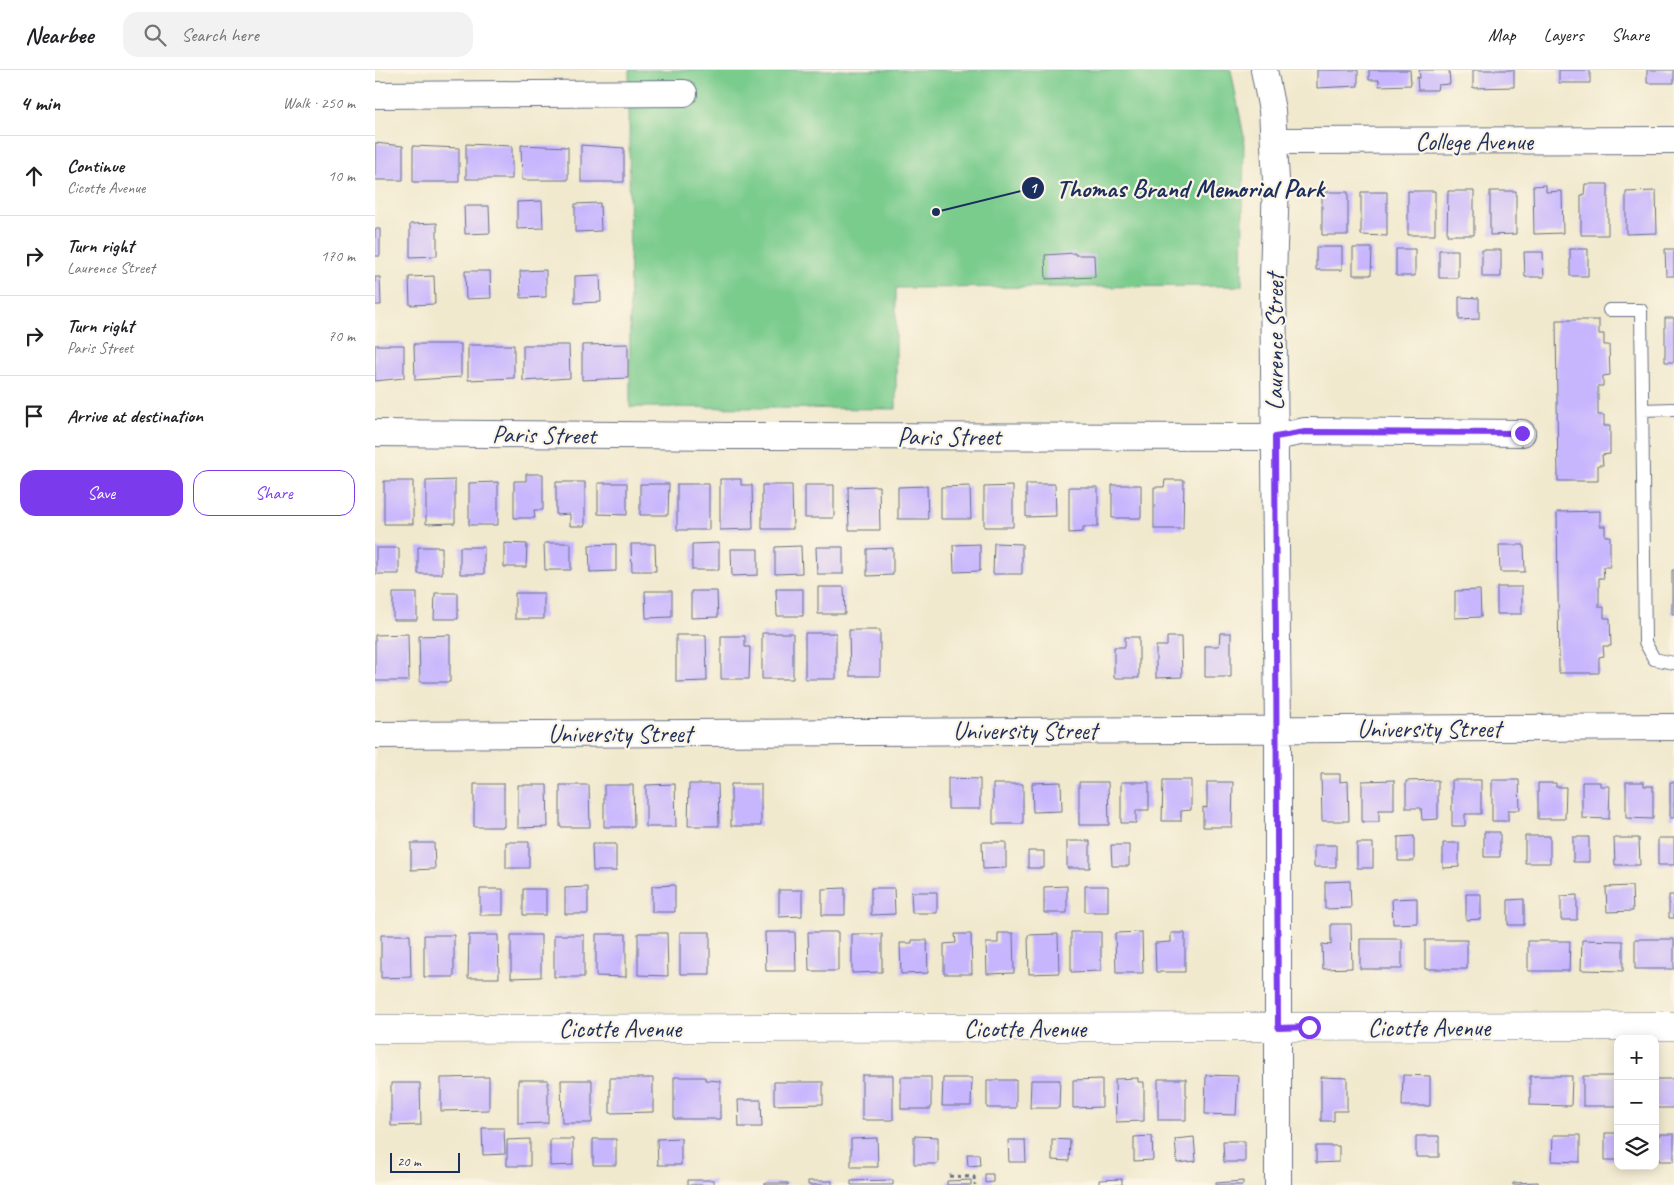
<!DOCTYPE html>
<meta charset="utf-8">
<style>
:root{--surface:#fff;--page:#f2f2f2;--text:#202124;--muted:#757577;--line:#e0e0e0;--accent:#7c3aed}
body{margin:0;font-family:Caveat,sans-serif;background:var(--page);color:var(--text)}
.controls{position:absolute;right:15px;bottom:15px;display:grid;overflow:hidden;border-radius:10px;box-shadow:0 2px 12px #0003}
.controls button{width:45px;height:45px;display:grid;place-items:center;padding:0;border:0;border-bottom:1px solid var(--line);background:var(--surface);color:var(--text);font:25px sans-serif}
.scale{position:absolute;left:15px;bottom:12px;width:70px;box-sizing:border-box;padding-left:5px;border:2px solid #1b2f5e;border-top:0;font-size:14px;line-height:18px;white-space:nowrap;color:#1b2f5e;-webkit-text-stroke:4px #fcf5e5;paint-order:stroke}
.stop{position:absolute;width:15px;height:15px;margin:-11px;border:4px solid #7c3aed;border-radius:50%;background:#fff}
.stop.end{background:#7c3aed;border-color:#fff;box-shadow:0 1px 5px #0008}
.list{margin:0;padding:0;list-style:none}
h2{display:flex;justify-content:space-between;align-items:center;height:65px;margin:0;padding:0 20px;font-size:21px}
h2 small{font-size:16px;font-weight:400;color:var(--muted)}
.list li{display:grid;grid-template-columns:32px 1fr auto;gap:15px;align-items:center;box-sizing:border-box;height:80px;padding:0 20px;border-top:1px solid var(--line)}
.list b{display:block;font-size:19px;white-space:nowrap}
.list p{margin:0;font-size:16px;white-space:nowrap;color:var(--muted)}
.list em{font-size:16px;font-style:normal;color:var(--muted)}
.actions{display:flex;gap:10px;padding:15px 20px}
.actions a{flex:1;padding:11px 0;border:1px solid var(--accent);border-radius:15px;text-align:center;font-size:18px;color:var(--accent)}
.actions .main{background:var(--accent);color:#fff}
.icon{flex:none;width:28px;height:28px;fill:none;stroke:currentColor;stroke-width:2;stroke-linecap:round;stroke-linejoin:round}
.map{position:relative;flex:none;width:1299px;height:1115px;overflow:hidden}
header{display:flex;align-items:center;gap:30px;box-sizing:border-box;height:70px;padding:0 25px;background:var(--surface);border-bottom:1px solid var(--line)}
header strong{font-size:24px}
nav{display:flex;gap:28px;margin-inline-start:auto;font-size:18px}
.search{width:350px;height:45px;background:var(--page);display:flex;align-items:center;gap:12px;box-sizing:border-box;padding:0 18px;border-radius:15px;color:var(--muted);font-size:19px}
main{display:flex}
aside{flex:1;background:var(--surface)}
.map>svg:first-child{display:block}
.green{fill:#7acc8d;stroke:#4a7e76}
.building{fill:#c7b5fe}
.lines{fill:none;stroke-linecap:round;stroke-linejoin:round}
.lane-casing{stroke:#667085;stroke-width:14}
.street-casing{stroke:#667085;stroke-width:28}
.secondary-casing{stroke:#667085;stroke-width:29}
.path{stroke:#667085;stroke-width:3;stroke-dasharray:4 4;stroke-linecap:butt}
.lane{stroke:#fff;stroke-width:12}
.street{stroke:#fff;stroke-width:26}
.secondary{stroke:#fff;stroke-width:28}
.route{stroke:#7c3aed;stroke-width:6}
.labels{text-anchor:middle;stroke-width:4.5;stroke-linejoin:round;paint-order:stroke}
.street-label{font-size:25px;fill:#1b2f5e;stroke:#fcf5e5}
.leader{fill:none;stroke:#1b2f5e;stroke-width:2}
.callout-dot{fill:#1b2f5e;stroke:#fcf5e5;stroke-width:2}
.mark-label{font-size:15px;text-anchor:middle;font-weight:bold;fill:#fff}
.callout-label{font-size:26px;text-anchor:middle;font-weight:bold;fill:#1b2f5e;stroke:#fcf5e5;stroke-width:4.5;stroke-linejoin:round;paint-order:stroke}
</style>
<header>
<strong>Nearbee</strong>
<div class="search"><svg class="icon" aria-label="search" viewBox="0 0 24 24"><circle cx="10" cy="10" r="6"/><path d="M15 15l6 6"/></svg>Search here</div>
<nav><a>Map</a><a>Layers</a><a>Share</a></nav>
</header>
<main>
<aside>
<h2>4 min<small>Walk · 250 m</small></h2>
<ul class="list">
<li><svg class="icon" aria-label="ahead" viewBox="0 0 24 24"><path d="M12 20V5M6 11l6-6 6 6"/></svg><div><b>Continue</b><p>Cicotte Avenue</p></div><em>10 m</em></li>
<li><svg class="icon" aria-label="right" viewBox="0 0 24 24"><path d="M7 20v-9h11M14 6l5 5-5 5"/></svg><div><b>Turn right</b><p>Laurence Street</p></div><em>170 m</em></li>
<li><svg class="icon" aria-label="right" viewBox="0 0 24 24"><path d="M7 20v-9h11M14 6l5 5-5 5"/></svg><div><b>Turn right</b><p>Paris Street</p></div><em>70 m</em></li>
<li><svg class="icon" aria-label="arrive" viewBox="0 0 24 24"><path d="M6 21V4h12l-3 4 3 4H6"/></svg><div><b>Arrive at destination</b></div></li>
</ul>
<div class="actions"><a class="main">Save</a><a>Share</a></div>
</aside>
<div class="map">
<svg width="1299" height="1115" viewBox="0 0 1299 1115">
<rect width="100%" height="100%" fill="#fcf5e5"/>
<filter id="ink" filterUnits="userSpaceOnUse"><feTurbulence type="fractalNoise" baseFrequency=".02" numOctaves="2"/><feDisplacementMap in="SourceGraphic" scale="10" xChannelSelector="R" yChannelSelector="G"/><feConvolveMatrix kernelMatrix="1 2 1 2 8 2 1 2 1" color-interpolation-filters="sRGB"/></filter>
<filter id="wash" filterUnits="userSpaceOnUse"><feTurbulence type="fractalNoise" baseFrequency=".0096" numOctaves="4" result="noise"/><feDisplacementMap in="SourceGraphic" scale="20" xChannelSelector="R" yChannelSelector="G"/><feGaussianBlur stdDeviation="1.12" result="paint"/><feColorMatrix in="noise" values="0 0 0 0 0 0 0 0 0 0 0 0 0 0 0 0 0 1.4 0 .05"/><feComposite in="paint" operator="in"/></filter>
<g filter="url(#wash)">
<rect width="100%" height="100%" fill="#f1e9ce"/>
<path class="green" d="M254,0H856L869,67L867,216L521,218V339L255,337Z"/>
<g id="blocks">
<path class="building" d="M942,0H983V16L942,18Z
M994,0H1035L1036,15L1004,16V10H994Z
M1044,0H1074L1075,14L1063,15L1062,20H1043L1042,7L1045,8Z
M1098,0H1139V17L1098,18Z
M1184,0H1215V13H1184Z
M1272,0H1299V13H1272Z
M0,73L28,76V110H0Z
M91,74L137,76V109H91Z
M146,75L193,77V110H147Z
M206,75L249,78V112H206Z
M38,76L84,78V112H38Z
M1210,114H1233V165H1206V125H1209Z
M1171,115V122L1187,121L1188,163L1159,164L1158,116Z
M1033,121H1060V165H1033Z
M1073,121H1099V165H1072Z
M1115,121H1141V164L1115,165Z
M1281,121L1282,163L1251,164V122Z
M947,122H973V165H947Z
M986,122H1012V166L986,165Z
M167,131L168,158L142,159V132Z
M225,133L226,161L200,162V134Z
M89,136H114L115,163L90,164Z
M62,153V186L35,187V154Z
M0,159H5V186H0Z
M941,177H967V200H941Z
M978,178H997L996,205H978Z
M1021,179H1040V206H1021Z
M1195,179H1213V206H1195Z
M1290,179H1299V206H1291Z
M1064,180H1083V208H1064Z
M1107,180H1126V207H1107Z
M1149,182H1168L1169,207H1150Z
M700,183V185H719L720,207L671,209L670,185Z
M171,200V227L146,228L145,201Z
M90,201H115L116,228L91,229Z
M225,205L226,232L200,233V206Z
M59,206L60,234L35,235L34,207Z
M0,207H5L6,235H0Z
M1084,227L1104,228V249L1084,250Z
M1290,248H1299V292H1290Z
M1181,250H1224V264H1229V275H1234L1235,305L1228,306V316H1223V345H1229V356H1235V384L1227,385L1228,395H1223V411H1183Z
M39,274H86V307L40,310Z
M253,274V308L207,310V275Z
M0,275H29V308L0,311Z
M93,275H139V308L93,310Z
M148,275H194L195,308L148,311Z
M151,404H168V440H159L160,448H139V411H151Z
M345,409H366V415H377L378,459L345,460Z
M80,410V453L51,454V411Z
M790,410H809L808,459H779V417H789Z
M9,411H38V454H9Z
M123,412V455H94V413Z
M181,412H210V456H195V444L181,445Z
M223,413H252V445L223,444Z
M265,414H294L293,445H265Z
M302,414H334V460H302Z
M651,414H680L681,446L651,447Z
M387,415H417L418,459H387Z
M430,415H459V448H430Z
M737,415H766V448H737Z
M504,416L505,460H474L473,417Z
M552,416L553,449H523V417Z
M595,416L596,449H566V417Z
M638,416V457H609V417Z
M694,417H723V457H708V462L694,463Z
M1225,441V456H1230V466H1235V497H1228L1229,508H1224V537H1229V548H1235L1236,576H1228L1229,586L1224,587V603H1184L1182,442Z
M129,473L152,474L151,497H129Z
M169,473H196V500H170Z
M344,473V500H317V474Z
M619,473L647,474V504H618Z
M241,474V501L215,502L214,475Z
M256,474H280L281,501H257Z
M605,474V501L579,502L578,475Z
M1124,475H1149L1150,502H1125Z
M426,476L427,503L400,504V477Z
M43,477H67V504H43Z
M85,477H109V504H85Z
M441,477H468V504H442Z
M1,478H24V504H1Z
M518,478V505L492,506V479Z
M356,479H383V505L357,506Z
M1297,500H1299V544H1297Z
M443,517H469L470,544H443Z
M1122,517H1147V544H1122Z
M401,519H428V546H402Z
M1105,520L1106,547L1080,548V521Z
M270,521H297V547L271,548Z
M316,521H342L343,547L316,548Z
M18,523H42V550H18Z
M60,523H83V549H59Z
M140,523H169V549H140Z
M474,560H505V606H475Z
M387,563H418V609H387Z
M430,563H461V609H430Z
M845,563H856V607H830V576H844Z
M33,564L34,611H0V565Z
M75,565V612H45L44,566Z
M301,565H331L332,611L301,612Z
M346,566H370V577H375L374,609H346Z
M750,567H764V608H739V577H750Z
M792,567H806L807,607L781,608V576H792Z
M946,704H965V712L973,711L974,751H947Z
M573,708L605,709V739H573Z
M788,710H816V740L806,741V751H787Z
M1019,710V740H1004V752H987V711Z
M1063,710V749L1047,750L1046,738H1031V711Z
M1077,710H1106V744H1090V756H1077Z
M1117,710H1144L1145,740H1133V751H1117Z
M686,712L687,741L658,742L657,713Z
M704,712H733L734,755H704Z
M746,712H774V740H761V753H746Z
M832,712H858L857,757H828V737L832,738Z
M1207,712H1225V716H1235L1234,749L1207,748Z
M1251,712H1269V716H1278V749L1251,748Z
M1295,712H1299V748H1295Z
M1163,713H1181V717H1191L1190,749H1163Z
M99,714H129V757H99Z
M300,714L301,757H271V715Z
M314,714H343L344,756H313Z
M356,714H386V756H356Z
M618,714H648V754H618Z
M143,715H172L173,757L143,758Z
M185,715H214L215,757H185Z
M229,715H258L259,757H229Z
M1109,762H1125V787H1109Z
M1039,766V791H1023V767Z
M1150,766H1175V793H1150Z
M1198,767H1214V792H1198Z
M1239,768H1264L1265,795H1240Z
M1283,768H1299V795H1283Z
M692,771H715V798H692Z
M131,772H154V798H131Z
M607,772H631V798L608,799Z
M36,773H59L60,799L36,800Z
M982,773H998V798H982Z
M1068,773H1084V797L1068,798Z
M217,774H241V801H218Z
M736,775H754V796H737Z
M939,775H961V797H939Z
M653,781H669V798H653Z
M975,811L976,838L950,839V812Z
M300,815V842H277V816Z
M692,816V843H669V817Z
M710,816H733V842H710Z
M1257,816L1258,841L1232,842L1231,817Z
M213,817V844H190V818Z
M470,818V845H447V819Z
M496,818H519L520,844L496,845Z
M105,819H128V845H105Z
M148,819H171V845H148Z
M404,820H427V846L404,847Z
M536,822H562V843H537Z
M1091,824H1106V849L1091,850Z
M1202,825V850H1186V826Z
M1294,825H1299V848H1294Z
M1042,828V853L1018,854L1017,829Z
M1149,829V855H1133V830Z
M956,854H976L977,898L948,899L947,874L956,875Z
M305,862H335V904H305Z
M390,862H420L421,901H391Z
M433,862H463V901H434Z
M696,862H726V901L696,902Z
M767,862L768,903H741L740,863Z
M263,863H292L293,906L263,905Z
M623,863H638L639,903L612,904L611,873H623Z
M796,863H810V902H781L780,873L796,872Z
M221,864H251V907L221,906Z
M477,864H507V902L477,903Z
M580,864H596L597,904H569V874L581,873Z
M683,864L684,903L654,904L653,865Z
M6,865H35L36,907L6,908Z
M49,865H79V907H49Z
M94,865H123L124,908H93Z
M136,865H166V907L136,908Z
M179,865H209V907H179Z
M985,869H1027V899H985Z
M1260,869H1299V899H1260Z
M537,870H552L553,903L526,904L525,873H537Z
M1050,870H1092V899H1050Z
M1207,870L1248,871V901L1206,900Z
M1153,871H1195L1194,901H1153Z
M487,1005H518V1050H487Z
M831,1005L863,1006L861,1045L830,1044Z
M1028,1005L1055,1006V1036H1027Z
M1155,1006H1197L1196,1036L1155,1035Z
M1208,1006H1243V1036H1208Z
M114,1007V1040L66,1041V1008Z
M299,1007H330V1010L345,1011V1049H299Z
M526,1007H556V1039H526Z
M946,1007L972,1008V1041H959V1051H946Z
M235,1008H278V1042L235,1043Z
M568,1008H597L596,1036H567Z
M763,1008V1012H769V1051L741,1052L740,1009Z
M727,1009V1037L698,1038V1010Z
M783,1009H811V1050H783Z
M1280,1009H1299V1038H1280Z
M143,1010H173V1053L143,1054Z
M186,1010H217V1053H187Z
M612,1010H641V1038H612Z
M656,1010H685L684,1038H655Z
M399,1012H448V1034L399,1035Z
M16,1013H45L46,1055L16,1056Z
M363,1030H386L387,1057H364Z
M107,1058H129L130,1084L108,1085Z
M1230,1063H1243V1090H1230Z
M1284,1064H1299V1091H1284Z
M1178,1065H1205V1092L1177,1091Z
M539,1066L563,1067V1094H539Z
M777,1066L778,1090L759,1091V1067Z
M1041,1066H1064V1087H1041Z
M819,1067L821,1091L802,1093L800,1069Z
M306,1068V1095H283L282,1069Z
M502,1068L503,1097H476V1069Z
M155,1069V1096H132V1070Z
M175,1069H198V1095L175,1096Z
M218,1069H241V1095H218Z
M677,1069L695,1070L694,1091L677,1090Z
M633,1070H650L651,1092H634Z
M848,1071H870V1092H849Z
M941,1076H964V1092L941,1093Z
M592,1084H604L605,1095L593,1096Z
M610,1104H618V1112L610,1113Z
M747,1109V1115H724V1110Z
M313,1110H339V1115H313Z
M518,1110V1115H476V1111Z
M596,1110V1115H572V1111Z
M433,1111H457V1115H433Z
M868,1111V1115H841V1113Z
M1163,1112V1115H1138V1113Z
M390,1113H413V1115H390Z"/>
</g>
</g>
<g filter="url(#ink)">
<use href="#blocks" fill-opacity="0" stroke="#667085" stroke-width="1"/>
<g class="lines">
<defs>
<path id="lane" d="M1234,240H1266L1270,572L1279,589L1299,593
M1267,340L1299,339"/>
<path id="street" d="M889,0L897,40L901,110L898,209L903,658V1115
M0,25L309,23
M900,71L1299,70
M0,363L356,366L900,367L930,361L1147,363
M0,665L1299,657"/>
<path id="secondary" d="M0,959L1299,956"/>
</defs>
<use href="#lane" class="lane-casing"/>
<use href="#street" class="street-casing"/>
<use href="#secondary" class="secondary-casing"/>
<path class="path" d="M574,1106L599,1107L600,1115"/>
<use href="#lane" class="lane"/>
<use href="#street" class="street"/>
<use href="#secondary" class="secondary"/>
</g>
</g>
<g class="lines" filter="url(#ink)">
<path class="route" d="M934,957L903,958L900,367L930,362L1147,363"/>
</g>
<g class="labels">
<g class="street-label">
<text x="1099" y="80">College Avenue</text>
<text transform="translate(899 272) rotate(-90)" y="9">Laurence Street</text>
<text transform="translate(169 364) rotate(1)" y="9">Paris Street</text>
<text x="574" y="375">Paris Street</text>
<text x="1054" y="667">University Street</text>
<text x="650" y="669">University Street</text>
<text x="245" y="672">University Street</text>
<text x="1054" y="966">Cicotte Avenue</text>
<text x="245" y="967">Cicotte Avenue</text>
<text x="650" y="967">Cicotte Avenue</text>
</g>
</g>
<path class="leader" d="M561 142L658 118"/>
<g class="callout-dot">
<circle cx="561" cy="142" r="5"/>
<circle cx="658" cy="118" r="12"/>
</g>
<g class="mark-label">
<text x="658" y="123">1</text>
</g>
<g class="callout-label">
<text x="815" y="127">Thomas Brand Memorial Park</text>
</g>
</svg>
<div class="controls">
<button>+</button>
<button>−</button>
<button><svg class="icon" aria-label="layers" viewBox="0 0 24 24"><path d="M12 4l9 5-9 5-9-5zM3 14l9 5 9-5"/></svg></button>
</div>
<div class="scale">20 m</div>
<div class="stop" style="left:934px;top:957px"></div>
<div class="stop end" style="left:1147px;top:363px"></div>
</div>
</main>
